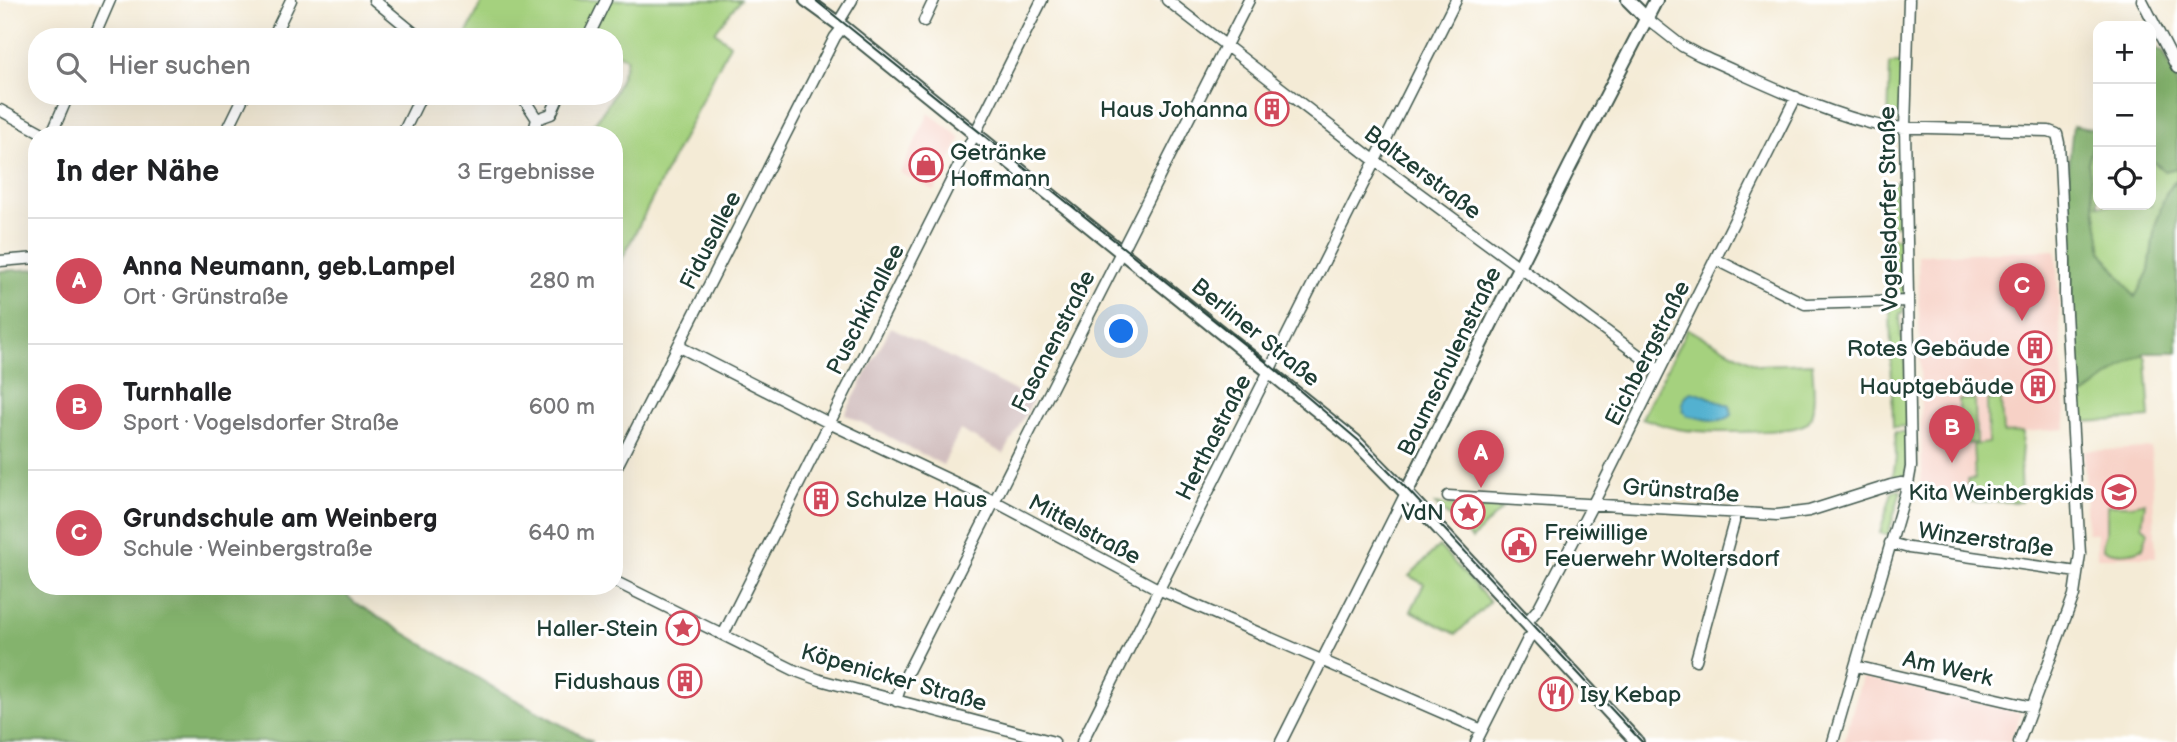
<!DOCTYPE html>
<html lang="de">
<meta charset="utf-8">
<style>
:root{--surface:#fff;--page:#f2f2f2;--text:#202124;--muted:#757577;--line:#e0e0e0;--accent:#d1495b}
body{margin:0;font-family:"Balsamiq Sans",sans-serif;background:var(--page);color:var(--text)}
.controls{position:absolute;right:21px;top:21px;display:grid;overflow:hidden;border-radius:14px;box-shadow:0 7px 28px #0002}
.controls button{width:63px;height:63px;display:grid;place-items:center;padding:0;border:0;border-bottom:2px solid var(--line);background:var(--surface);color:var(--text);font:35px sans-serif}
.you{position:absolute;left:1122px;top:332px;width:24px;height:24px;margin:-18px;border:5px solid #fff;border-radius:50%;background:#1a73e8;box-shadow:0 0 0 10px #1a73e833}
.badge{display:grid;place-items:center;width:46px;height:46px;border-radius:50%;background:var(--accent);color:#fff;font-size:23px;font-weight:700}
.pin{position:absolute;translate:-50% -58px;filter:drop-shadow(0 2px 4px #0008)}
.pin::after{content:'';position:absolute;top:37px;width:24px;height:21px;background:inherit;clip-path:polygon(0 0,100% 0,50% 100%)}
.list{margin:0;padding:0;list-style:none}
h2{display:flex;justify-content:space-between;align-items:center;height:91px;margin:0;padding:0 28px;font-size:30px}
h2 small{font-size:23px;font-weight:400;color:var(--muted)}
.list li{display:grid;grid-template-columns:46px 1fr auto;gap:21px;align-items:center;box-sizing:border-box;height:126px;padding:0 28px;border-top:2px solid var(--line)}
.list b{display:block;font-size:26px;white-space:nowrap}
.list p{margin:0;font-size:23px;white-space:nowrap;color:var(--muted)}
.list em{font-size:23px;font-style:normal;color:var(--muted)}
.icon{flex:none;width:38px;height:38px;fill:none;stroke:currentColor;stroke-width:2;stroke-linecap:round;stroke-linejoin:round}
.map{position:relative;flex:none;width:2177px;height:742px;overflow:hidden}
.search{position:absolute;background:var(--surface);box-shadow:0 7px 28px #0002;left:28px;top:28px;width:595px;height:77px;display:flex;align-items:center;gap:18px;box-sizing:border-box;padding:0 24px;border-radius:28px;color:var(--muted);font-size:26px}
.panel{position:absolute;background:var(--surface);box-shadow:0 7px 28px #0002;left:28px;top:126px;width:595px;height:469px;border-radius:28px}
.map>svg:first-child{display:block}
.built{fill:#f7d1c6}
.industrial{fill:#d2bfbf}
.green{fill:#a5d17e;stroke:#628759;stroke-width:2}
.forest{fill:#84b36d;stroke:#527850;stroke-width:2}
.water{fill:#52b1d0;stroke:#387782;stroke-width:2}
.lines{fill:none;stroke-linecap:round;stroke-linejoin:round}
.minor-casing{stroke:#3f574c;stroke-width:13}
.tertiary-casing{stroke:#3f574c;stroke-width:16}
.minor{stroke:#fff;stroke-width:10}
.tertiary{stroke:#fff;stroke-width:12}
.tram{stroke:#1f3d34;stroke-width:2}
.labels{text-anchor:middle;stroke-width:6;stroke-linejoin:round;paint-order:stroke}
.poi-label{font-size:23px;fill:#1f3d34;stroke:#fff;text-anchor:end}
.street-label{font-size:23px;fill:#1f3d34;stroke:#fff}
</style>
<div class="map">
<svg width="2177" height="742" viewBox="0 0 2177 742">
<rect width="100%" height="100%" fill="#fff"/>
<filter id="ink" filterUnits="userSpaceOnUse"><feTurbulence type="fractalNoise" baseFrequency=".0143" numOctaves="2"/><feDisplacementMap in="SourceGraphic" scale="14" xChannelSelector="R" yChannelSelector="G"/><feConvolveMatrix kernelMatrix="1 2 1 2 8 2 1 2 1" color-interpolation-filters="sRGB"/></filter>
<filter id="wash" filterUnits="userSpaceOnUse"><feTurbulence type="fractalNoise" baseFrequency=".00686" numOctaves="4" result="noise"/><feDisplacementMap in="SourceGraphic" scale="28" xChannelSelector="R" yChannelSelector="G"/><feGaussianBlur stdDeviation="1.57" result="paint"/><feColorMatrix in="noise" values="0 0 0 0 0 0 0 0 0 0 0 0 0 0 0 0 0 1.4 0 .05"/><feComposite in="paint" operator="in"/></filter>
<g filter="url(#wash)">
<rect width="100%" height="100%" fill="#f4ebd6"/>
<path class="built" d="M929,113L961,138L935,191L900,173Z
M2056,250L2066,429L2023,432L2020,472L2021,502H1958L1918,489L1922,473L1918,255Z
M2151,448L2156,557H2097V533H2087L2084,451Z
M1862,677L2021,713L2010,742H1847L1844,741Z"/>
<path class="industrial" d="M891,327L1033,400L1004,454L960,430L943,465L845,414Z"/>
<path class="green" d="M483,0H602L584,37H465Z
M608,0H740L715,32L730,44L614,275V135H584C606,111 619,89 627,58L614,52V37H590Z
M1890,63H1902L1900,119L1896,122H1888Z
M2092,147H2098V205H2151V160L2165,171L2177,168V179L2173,182L2155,226L2149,271L2135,297L2102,252L2088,163Z
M1885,182H1902V225H1886Z
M1887,238H1903L1904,295L1888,296Z
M1903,306V313H1900L1901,337H1905L1907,426L1893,427L1890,307Z
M1687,329L1758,365L1812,363C1813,377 1817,411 1808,422C1797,435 1697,433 1678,429C1666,427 1654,422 1642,418Z
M2143,353L2146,359L2150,418L2083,422L2077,400L2124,365Z
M1975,399L1976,443L1960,444L1959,400Z
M2001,399L2003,433L2023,432L2020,472L2021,502H1968L1967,480L1975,479L1973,445L1988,443L1987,400Z
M1895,432H1907V475L1893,477L1896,457Z
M1897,490L1901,491L1888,535L1880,533L1892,492Z
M2145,502L2142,525L2148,532L2143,548C2131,554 2116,554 2103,549V543L2107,530V505H2132Z
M1435,504L1502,509L1472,539Z
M1439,546L1490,602L1456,634L1411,611L1424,584L1409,576Z"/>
<path class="forest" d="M2151,47L2163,51L2177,81V168L2165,171L2151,160Z
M2073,126L2098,130V147H2092L2088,163L2102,252L2135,297L2149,271L2155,226L2166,193L2177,180V352H2147L2124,365L2077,400C2071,309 2061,216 2073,126Z
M37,269V586H338L354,602L496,689L593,742H0V271Z"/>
<path class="water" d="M1691,392L1699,393L1730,406L1732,415C1722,425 1699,418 1686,415C1680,407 1682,396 1691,392Z"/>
</g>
<g filter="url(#ink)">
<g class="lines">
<defs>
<path id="minor" d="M374,0L419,37
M1167,0L1374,160L1659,370
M2142,0L2177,68
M1645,17L1682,46L1699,55C1759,81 1821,113 1886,127L2049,131L2057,134L2059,143L2065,260V296L2080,554L2074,595L2019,742
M924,21L934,0
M838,23L852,0
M94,37L110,0
M273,37L291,0
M588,37L606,0
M522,96L537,119L533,135
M0,110L46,135
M537,119L551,114L559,96
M51,135L68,96
M225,135L244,96
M402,135L421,96
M1715,259L1805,304L1908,301
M0,261L37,258
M678,346L829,423L994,501L1158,589L1482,730
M614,472L835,37L843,27
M1448,496L1777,515L1809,511L1891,485L1901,483L1908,484
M1890,543L1909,548L2077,572
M614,581L796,671L820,680L1054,742
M1526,623L1538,609L1597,496L1796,97
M723,635L1042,0
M1696,660L1734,522V513
M1855,666L2032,707
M896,701L901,685L1249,0
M1082,742L1456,0
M1281,742L1406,493
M1476,742L1528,639L1535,632
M1833,742L1908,484L1911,467L1905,128L1909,0"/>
<path id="tertiary" d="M806,0L843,27L1355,441L1406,493L1637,742
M1628,0L1645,17
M1406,493L1570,166L1656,0"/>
</defs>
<use href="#minor" class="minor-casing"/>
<use href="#tertiary" class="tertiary-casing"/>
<use href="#minor" class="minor"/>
<use href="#tertiary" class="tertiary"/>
<path class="tram" d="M815,0L1271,366L1359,441L1408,490L1642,742"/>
</g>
</g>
<defs>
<symbol id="building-ring" viewBox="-11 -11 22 22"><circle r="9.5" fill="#fff" stroke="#d1495b" stroke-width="1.5"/><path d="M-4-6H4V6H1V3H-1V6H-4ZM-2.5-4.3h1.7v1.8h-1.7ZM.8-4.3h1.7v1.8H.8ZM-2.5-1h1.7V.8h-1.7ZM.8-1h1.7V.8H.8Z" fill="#d1495b"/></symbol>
<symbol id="shop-ring" viewBox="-11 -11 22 22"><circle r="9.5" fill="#fff" stroke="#d1495b" stroke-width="1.5"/><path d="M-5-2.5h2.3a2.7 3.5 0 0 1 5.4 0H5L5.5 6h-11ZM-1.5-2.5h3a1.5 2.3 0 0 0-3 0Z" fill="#d1495b"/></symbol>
<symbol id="school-ring" viewBox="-11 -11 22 22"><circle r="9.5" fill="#fff" stroke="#d1495b" stroke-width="1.5"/><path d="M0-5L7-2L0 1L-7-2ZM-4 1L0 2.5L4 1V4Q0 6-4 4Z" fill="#d1495b"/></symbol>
<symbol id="sight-ring" viewBox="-11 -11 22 22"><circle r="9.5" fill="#fff" stroke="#d1495b" stroke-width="1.5"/><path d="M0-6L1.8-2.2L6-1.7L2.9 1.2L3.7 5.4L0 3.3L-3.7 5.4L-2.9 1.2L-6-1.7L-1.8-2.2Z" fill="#d1495b"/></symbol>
<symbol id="civic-ring" viewBox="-11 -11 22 22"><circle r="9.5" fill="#fff" stroke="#d1495b" stroke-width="1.5"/><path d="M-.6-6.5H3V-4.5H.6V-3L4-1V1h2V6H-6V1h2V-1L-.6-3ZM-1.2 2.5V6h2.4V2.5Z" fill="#d1495b"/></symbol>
<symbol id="restaurant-ring" viewBox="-11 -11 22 22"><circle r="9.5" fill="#fff" stroke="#d1495b" stroke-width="1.5"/><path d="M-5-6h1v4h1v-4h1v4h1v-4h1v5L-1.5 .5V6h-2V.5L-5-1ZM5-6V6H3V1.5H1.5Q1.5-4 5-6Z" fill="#d1495b"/></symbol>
</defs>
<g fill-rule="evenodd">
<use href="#building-ring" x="1253" y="90" width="38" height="38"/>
<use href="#shop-ring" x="907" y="146" width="38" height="38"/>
<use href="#building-ring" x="2016" y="329" width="38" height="38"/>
<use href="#building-ring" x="2019" y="367" width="38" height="38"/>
<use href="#school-ring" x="2100" y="473" width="38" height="38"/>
<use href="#building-ring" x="802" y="480" width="38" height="38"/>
<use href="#sight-ring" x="1449" y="493" width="38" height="38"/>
<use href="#civic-ring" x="1500" y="526" width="38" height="38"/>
<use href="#sight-ring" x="664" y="609" width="38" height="38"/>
<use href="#building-ring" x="666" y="662" width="38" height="38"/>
<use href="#restaurant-ring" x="1537" y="675" width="38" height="38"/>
</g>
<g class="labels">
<g class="poi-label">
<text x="1248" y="117">Haus Johanna</text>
<text x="950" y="160" text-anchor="start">Getränke<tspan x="950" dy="26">Hoffmann</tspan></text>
<text x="2010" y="356">Rotes Gebäude</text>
<text x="2014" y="394">Hauptgebäude</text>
<text x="2094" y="500">Kita Weinbergkids</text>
<text x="846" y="507" text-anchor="start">Schulze Haus</text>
<text x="1444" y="520">VdN</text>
<text x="1544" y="540" text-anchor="start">Freiwillige<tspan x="1544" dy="26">Feuerwehr Woltersdorf</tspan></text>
<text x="658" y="636">Haller-Stein</text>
<text x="660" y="689">Fidushaus</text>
<text x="1580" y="702" text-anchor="start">Isy Kebap</text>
</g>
<g class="street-label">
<text transform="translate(1423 172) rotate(37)" y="8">Baltzerstraße</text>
<text transform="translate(1888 209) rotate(-91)" y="8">Vogelsdorfer Straße</text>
<text transform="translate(710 240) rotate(-63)" y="8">Fidusallee</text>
<text transform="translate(865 309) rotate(-63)" y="8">Puschkinallee</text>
<text transform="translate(1256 332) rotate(39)" y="8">Berliner Straße</text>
<text transform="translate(1053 341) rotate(-63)" y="8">Fasanenstraße</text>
<text transform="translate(1647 353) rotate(-63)" y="8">Eichbergstraße</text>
<text transform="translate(1449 361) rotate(-64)" y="8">Baumschulenstraße</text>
<text transform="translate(1213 437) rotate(-63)" y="8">Herthastraße</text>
<text transform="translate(1681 490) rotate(4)" y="8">Grünstraße</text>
<text transform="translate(1085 529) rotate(28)" y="8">Mittelstraße</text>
<text transform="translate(1986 539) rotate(8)" y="8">Winzerstraße</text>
<text transform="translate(1948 668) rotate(13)" y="8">Am Werk</text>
<text transform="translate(894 677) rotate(16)" y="8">Köpenicker Straße</text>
</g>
</g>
</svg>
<div class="controls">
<button>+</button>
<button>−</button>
<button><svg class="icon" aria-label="locate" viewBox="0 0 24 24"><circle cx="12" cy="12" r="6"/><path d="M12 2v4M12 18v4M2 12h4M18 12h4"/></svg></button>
</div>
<div class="you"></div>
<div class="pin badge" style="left:1481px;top:488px">A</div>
<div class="pin badge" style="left:1952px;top:463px">B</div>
<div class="pin badge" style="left:2022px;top:321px">C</div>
<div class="search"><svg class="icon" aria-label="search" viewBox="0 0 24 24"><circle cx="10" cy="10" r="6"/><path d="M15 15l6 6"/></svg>Hier suchen</div>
<section class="panel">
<h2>In der Nähe<small>3 Ergebnisse</small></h2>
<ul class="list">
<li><span class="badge">A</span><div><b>Anna Neumann, geb.Lampel</b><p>Ort · Grünstraße</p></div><em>280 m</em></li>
<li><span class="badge">B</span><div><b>Turnhalle</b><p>Sport · Vogelsdorfer Straße</p></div><em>600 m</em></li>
<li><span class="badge">C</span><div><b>Grundschule am Weinberg</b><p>Schule · Weinbergstraße</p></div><em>640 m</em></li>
</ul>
</section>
</div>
